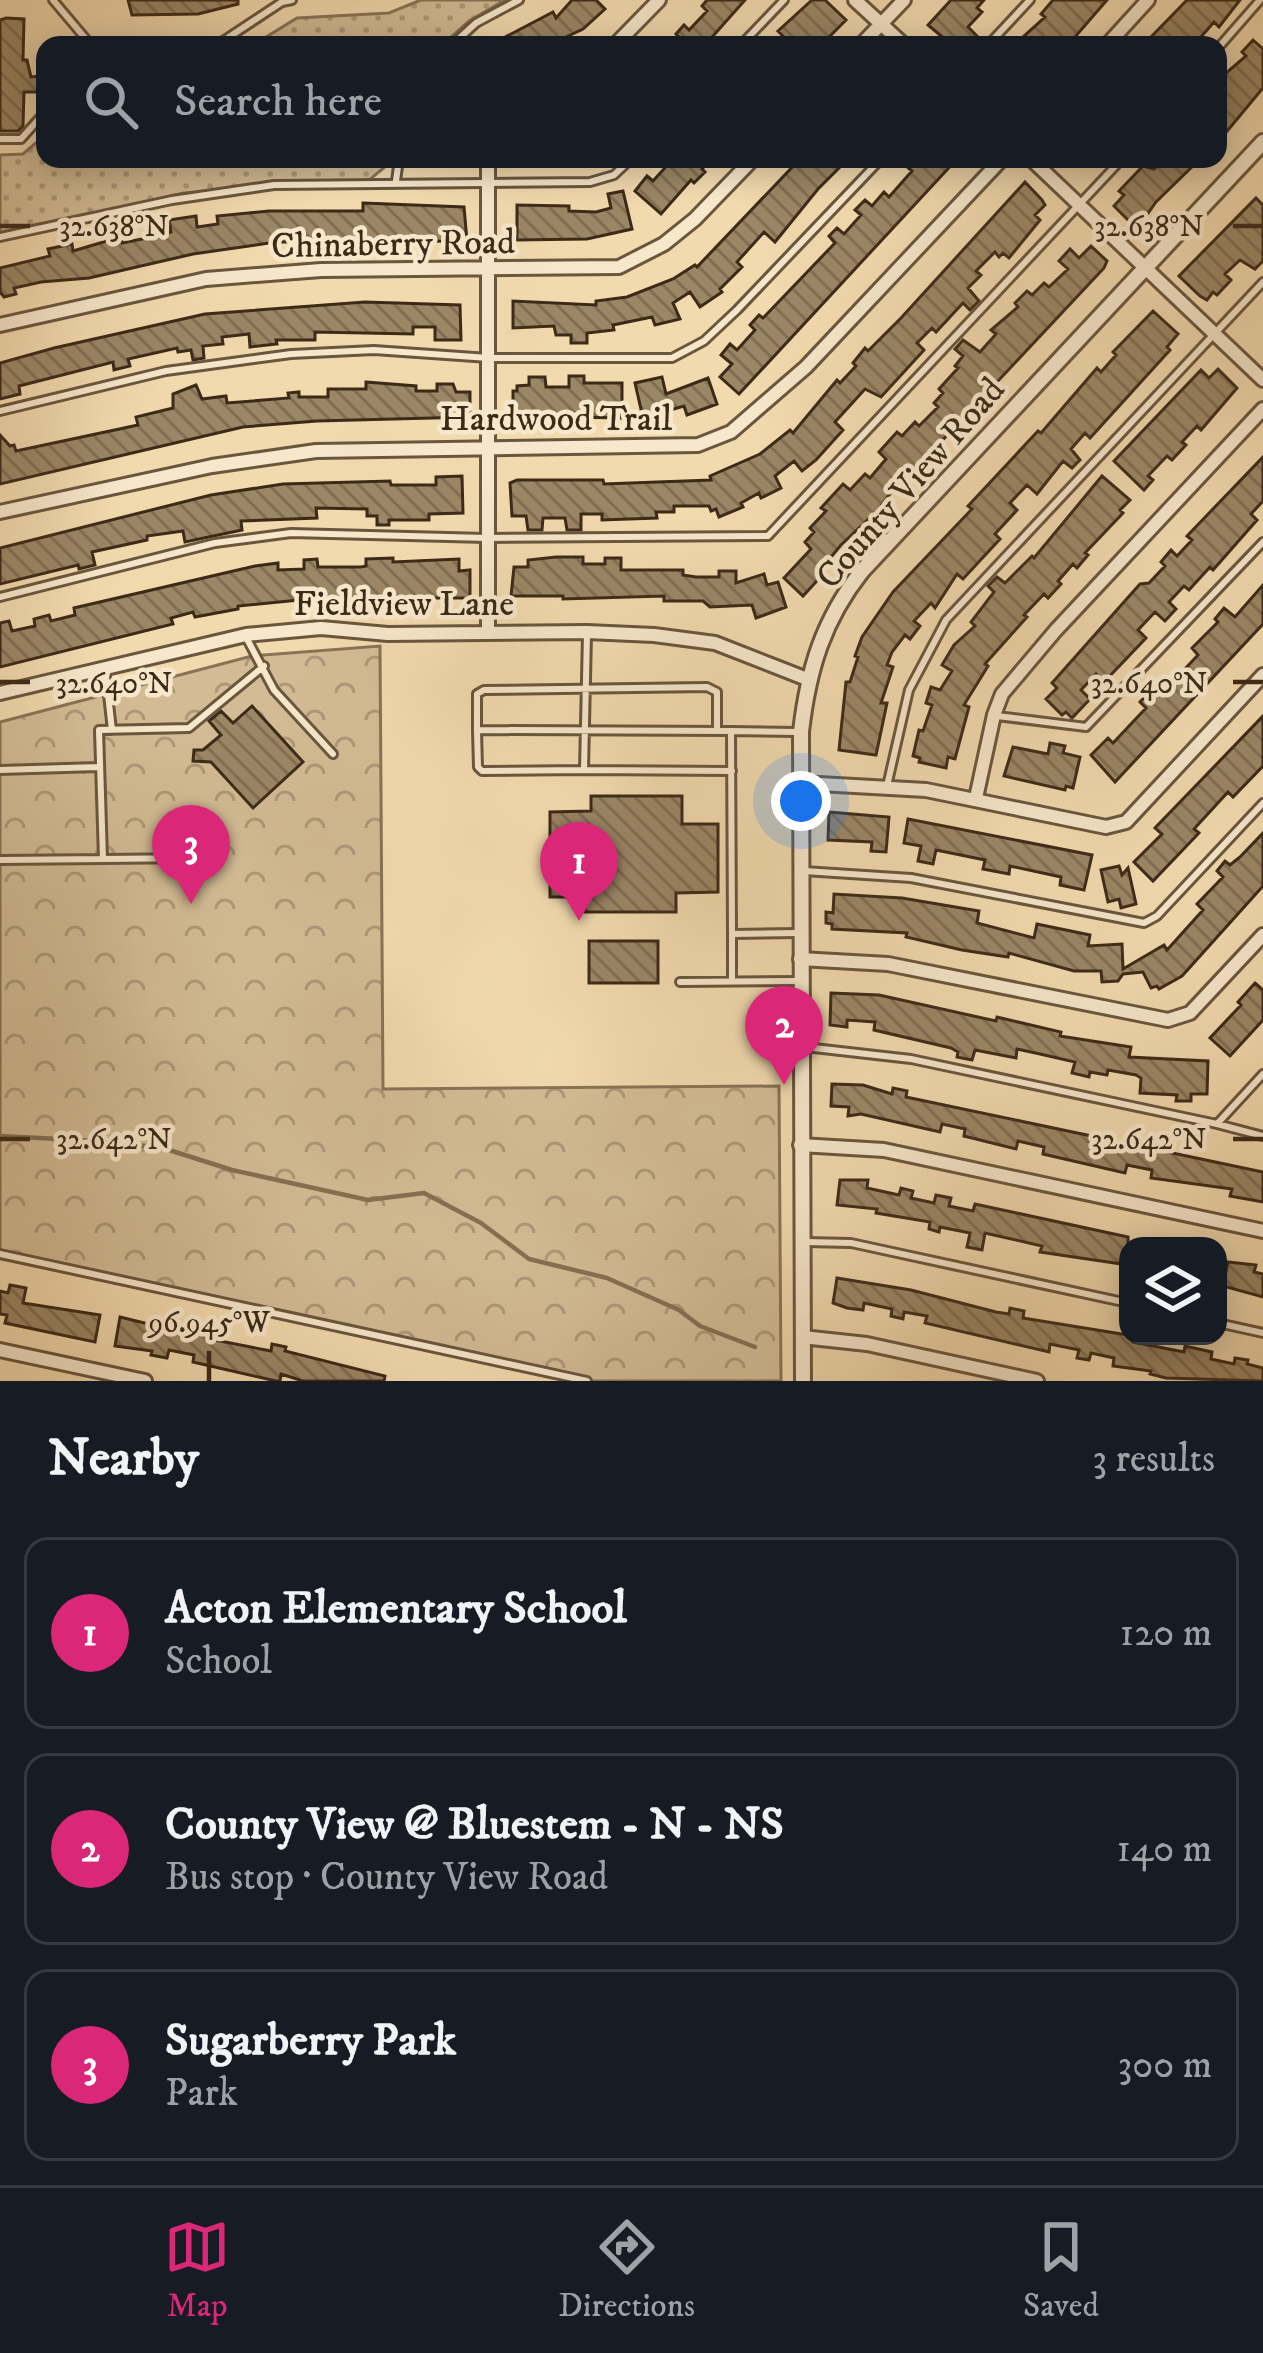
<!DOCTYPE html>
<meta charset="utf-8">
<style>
:root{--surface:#171b24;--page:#20242c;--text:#f1f3f6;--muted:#9ea1a6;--line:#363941;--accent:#db2777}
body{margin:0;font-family:"IM FELL DW Pica",serif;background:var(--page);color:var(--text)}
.controls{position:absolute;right:36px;bottom:36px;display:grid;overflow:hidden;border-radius:24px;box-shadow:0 6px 30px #0003}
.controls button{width:108px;height:108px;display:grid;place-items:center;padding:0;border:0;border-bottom:3px solid var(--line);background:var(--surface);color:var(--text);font:60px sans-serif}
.you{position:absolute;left:801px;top:801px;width:42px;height:42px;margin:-30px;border:9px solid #fff;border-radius:50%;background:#1a73e8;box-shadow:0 0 0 18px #1a73e833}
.badge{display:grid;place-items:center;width:78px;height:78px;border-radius:50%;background:var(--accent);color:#fff;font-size:39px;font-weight:700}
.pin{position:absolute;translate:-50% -99px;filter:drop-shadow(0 3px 6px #0008)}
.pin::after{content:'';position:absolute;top:63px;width:42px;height:36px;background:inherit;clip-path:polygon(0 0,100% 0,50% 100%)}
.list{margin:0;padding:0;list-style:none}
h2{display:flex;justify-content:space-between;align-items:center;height:156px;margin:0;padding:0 48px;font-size:51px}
h2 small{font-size:39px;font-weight:400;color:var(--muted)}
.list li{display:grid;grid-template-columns:78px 1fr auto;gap:36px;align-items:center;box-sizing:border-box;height:192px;margin:0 24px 24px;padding:0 24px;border:3px solid var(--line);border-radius:24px}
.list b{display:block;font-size:45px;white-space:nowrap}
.list p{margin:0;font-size:39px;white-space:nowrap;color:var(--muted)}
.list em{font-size:39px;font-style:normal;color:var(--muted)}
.icon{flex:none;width:66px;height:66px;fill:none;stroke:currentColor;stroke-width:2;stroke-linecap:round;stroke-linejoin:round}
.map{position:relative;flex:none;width:1263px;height:1381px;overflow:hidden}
.search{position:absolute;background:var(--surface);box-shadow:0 6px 30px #0003;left:36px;right:36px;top:36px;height:132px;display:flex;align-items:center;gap:30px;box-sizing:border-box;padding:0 42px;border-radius:24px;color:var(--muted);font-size:45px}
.sheet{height:804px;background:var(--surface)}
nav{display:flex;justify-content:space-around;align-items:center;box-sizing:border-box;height:168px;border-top:3px solid var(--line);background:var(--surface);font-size:33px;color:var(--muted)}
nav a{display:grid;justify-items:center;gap:6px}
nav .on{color:var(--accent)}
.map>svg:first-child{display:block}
.grass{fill:url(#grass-dots);stroke:#887356;stroke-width:3}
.forest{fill:url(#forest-crowns);stroke:#887356;stroke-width:3}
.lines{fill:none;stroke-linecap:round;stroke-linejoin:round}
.stream{stroke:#847053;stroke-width:4.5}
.building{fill:url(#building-back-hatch);stroke:#3c2a17;stroke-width:3}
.service-casing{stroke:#6a563d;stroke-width:12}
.minor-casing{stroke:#6a563d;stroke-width:18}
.tertiary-casing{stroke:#6a563d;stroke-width:20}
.service{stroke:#f7e7cb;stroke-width:6}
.minor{stroke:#f7e7cb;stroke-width:12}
.tertiary{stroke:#f7e7cb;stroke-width:14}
.ticks{fill:none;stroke:#3c2a17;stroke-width:4.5}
.labels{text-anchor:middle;stroke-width:9;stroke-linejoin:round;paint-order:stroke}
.street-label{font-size:36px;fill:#3c2a17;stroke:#f7e7cb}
.ticks-label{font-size:30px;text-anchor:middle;fill:#3c2a17;stroke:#f7e7cb;stroke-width:9;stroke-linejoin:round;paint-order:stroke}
</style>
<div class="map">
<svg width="1263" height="1381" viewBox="0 0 1263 1381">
<defs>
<pattern id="grass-dots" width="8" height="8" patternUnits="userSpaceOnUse" patternTransform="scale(3)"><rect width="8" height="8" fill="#d3bc95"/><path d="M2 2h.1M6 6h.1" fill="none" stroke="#ac9979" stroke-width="1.8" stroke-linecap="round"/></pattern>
<pattern id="forest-crowns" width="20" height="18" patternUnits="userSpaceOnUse" patternTransform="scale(3)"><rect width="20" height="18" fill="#d3bc95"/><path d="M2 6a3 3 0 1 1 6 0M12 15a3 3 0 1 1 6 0" fill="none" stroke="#ac9979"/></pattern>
<pattern id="building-back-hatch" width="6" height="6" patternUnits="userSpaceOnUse" patternTransform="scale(3)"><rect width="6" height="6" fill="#9b8666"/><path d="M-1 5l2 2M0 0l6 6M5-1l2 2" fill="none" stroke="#806e53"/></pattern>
</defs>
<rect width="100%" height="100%" fill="#f2daaf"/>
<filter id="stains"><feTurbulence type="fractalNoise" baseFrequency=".00167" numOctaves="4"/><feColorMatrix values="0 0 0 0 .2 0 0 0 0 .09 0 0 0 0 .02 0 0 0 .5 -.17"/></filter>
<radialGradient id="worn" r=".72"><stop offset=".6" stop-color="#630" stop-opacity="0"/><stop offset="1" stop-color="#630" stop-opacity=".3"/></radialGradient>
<path class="grass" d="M421,0H505L469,21L442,45H253L297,18L389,13Z
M45,135V159H387L385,167L369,180L184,193L0,235V155L23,154Z"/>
<path class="forest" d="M380,646L383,1089L779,1086L781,1381H570L0,1258V722L252,656Z"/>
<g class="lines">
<path class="stream" d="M0,1136L118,1142L166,1149L232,1170L368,1200L424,1193L481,1223L529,1259L607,1278L679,1310L700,1326L755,1347"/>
</g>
<path class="building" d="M128,0H238V4L198,14L132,15Z
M572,0H596L605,9L583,29L549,45H490L553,12L556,18Z
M707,0H745L705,45H678L682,40L676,34L684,25L689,30L707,11L702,6Z
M812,0H825L846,20L821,45H777L784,37L778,31Z
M951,0H984L977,8L982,12L968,27L979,38L973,45L962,40L952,45L928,25Z
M1053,0H1107L1068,45H1014L1045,17L1041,14Z
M1187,0H1240L1219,27L1214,22L1194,45H1157L1150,38Z
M6,18L24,19L23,60H27L31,77L41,76V92H24L23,126L18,131H0V20Z
M1253,40L1263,49V88L1218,142V80L1246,56L1242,52Z
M673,159H711L702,169L705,172L694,183L691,180L661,214L635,191L647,176L653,181Z
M800,159H848L818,189L775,242L764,232L737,262L742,267L720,289L722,292L700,307L690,292L673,303L680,319L655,325L652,317L613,325L614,330L587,333V343H571V335H556L554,326L513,328V301L596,305V301L627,297L673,279L695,265L697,267Z
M913,159H957L739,394L720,377L732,364L721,355L730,344L737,350L755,330L750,325L759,315L763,318L835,243L829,236L837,228L844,234L861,215L855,210L865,200L872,206L884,192L889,197L912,171L906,166Z
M1164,159H1200L1156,202L1137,229L1114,206L1124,195L1119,191L1143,166L1154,169Z
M1025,182L1042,200L1045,205L1035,215L1040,220L1009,258L1003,253L999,257L995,252L976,271L981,275L968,288L979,301L970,310L963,303L936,332L932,328L917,343L924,350L881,397L865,389L835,422L843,430L816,460L802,471L794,461L775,476L781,488L761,498L759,493L741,503L743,507L719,517L716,509L711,511L709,506H674V512H656L657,518L602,520V514H581V530H567L565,518H543L542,530H528L526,516H512L510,483L517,480H603L604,484L711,480L710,476L760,454L790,430L793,433L837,380L840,383L856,366L853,363L865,348L868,351L901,318Z
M623,191L632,229L587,239L517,240V205L569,206V211L596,212L611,208L608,194Z
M1256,198L1263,205V261L1255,269L1240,260L1225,274L1231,280L1217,295L1213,292L1207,300L1200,296L1179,276Z
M363,203L464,207L467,241L276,242L193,254L89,278L41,282L14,288L16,294L4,297L0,292V268L50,256L48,249L72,244L73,251L120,237L122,243L157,236L171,232L169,220L196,216L197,227L218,224L217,216L269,211H363Z
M1091,246L1107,261L1104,268L907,478L904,475L878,510L841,545L821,569L825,572L803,596L784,578L811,549L805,542L814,532L810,528L826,511L821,508L843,484L850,490L865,474L870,478L886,459L879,452L897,432L902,436L915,422L919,426L938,407L934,403L943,393L939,389L958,368L955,366L963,356L955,349L963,340L980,352L996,334L991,330L1018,307L1015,303L1027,291L1032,295L1044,283L1049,287L1068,269L1059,261L1070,249L1079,258Z
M365,302L460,305L461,340H435V327H413V334L315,332V340H276L277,344L250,347L249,334L222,337L223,344L203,346L204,358L193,360L191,350L178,352L177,348L128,359L130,366L114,370L113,362L19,386L20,394L0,399V363L54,348L205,314Z
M1153,311L1178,334L1167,347L1170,350L1090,438L1085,433L1071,449L1080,460L1072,468L1063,461L1037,494L1027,485L1010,503L1017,510L995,534L1000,539L963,579L957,574L935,608L931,603L914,621L920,626L910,639L905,635L892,652L887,665L893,667L881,703H887L876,755L839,750L846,682H850L858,657L855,656L862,637L893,592L972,509L968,506L1038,431L1041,433L1097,368L1101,372L1116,355L1113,352Z
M1218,369L1237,388L1201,430L1197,426L1182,442L1186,445L1172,460L1167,456L1148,476L1153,480L1144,490L1114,461L1201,370L1209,378Z
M569,376H584V383H622V418L513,416V391H517V386L529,385V377H545L546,387H569Z
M662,377L666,394L708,378L717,404L687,415L684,406L643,418L635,383Z
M366,382L416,386V391H437V384H453L456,392H470V417L317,421L243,427L0,484V435L10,446L14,445L16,451L138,425L136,417L173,408V394L196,385L202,399L226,396L227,403L289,398L288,393L299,392V397H328V389H366Z
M1263,457V501L1251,514L1257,520L1213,570L1210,567L1189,590L1184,586L1169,602L1176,609L1165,621L1155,612L1138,630L1146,638L1104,682L1096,674L1081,690L1090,699L1072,718L1066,712L1062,715L1046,699L1057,688L1052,683L1140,584L1149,583L1165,566L1161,562L1171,550L1177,556L1192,540L1187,536Z
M462,476L463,513L429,514V520H389V525H377V516H367V509L316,508L317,518L241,521L242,530L185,542L183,531L147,536V540L92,552L95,565L79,569L78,565L0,584V548L211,495L283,484L390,481L391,485H436V477Z
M1102,476L1130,500L1120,510L1123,513L1085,553L1088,555L1077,568L1073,564L1058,581L1061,584L1048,598L1044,594L1024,615L1027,617L985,664L988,666L964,705L969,707L955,759L948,757L946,768L919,762L920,758L913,756L919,730L923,731L932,705L926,703L931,687L940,690L952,671L942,665L954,645L975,626L971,622L994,592L988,586L997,577L1005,583L1032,556L1034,558Z
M556,557H583V564H605V558H621V570H683V575L696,577H719V571H736V583L764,574L767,585L778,582L786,607L756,618L752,605L710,607L703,601H664V596L563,599V596H511L514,567H528V560Z
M393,558V562L459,559V571L470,570V598H319L238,606V609L195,617L193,612L171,618L173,624L0,667V623L9,621L12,631L35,626L34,619L49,615L51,621L75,615L74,608L255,566L278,563V570L304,569V560L317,559L318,567H361L366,566V559Z
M1263,585V624L1115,782L1091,755L1108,738L1113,743L1146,708L1140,702L1158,683L1165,690L1198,655L1192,648L1218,622L1215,619L1224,608L1235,617Z
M252,706L303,762L253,808L211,762L193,761L194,750H203L221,735L209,721L221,711L233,723Z
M1263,716V766L1233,797L1228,792L1194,829L1199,833L1153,881L1134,862L1162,834L1155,828Z
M1050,743L1065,746L1063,753L1080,757L1073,788L1066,786L1065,790L1004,776L1013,747L1048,754Z
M591,796H682V824H718V892L676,893V912H585V897H550V812L591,811Z
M829,812L889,817L886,852L871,851L872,842L828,840Z
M908,819L1092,855L1084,890L1060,885L1061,877L1010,866L1009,874L983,869L985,860L936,850L933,864L918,861L921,846L904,843Z
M1263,833V886L1182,976L1159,989L1157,986L1151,988L1143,972L1123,974L1118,981L1102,982L1101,971H1074L1009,953L1008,957L962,950L906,937L907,933L832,929V924L826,923V912L833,913L834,894L902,898L979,911L977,923L1034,938L1037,924L1090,935L1088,946L1122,944L1123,969L1164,945L1167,950L1203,910L1197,904L1223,877L1217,871L1225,861L1230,865L1240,857Z
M1119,866L1122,875L1128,868L1136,904L1121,908L1119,899L1108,902L1101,870Z
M589,941H658V983H589Z
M1255,983L1263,990V1020L1230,1056L1210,1038L1241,1005L1238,1002Z
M831,993L879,995L996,1021L997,1017L1018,1022L1061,1032L1060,1036L1131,1047L1129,1057L1208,1061L1207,1094H1191V1101H1176L1177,1095L1140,1093L1141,1078L1136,1075L1108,1070L1107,1075L1090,1072L1089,1077L1072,1073L1075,1062L1040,1054L1017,1049L1016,1058L975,1050L972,1060L957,1057L958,1052L951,1048L874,1030L875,1022L847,1020V1027L830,1025Z
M832,1084L863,1085L892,1094L893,1088L907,1091L906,1097L1263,1172V1202L1230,1196L1232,1189L1151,1178L1152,1170L1127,1165L1125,1173L1043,1154L1044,1147L1018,1141L1016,1149L964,1136L965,1129L942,1124L940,1132L861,1114L848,1116L849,1107L831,1106Z
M840,1180H868L867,1188L899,1195L901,1188L913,1191L911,1198L934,1203L936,1195L951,1198L949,1206L973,1211L975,1204L1128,1237V1265L1040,1252L1042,1246L985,1233L982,1250L967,1247L970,1233L940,1227L939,1232L929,1229L930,1222L876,1213L877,1209L837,1205Z
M1228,1262L1256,1265L1254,1272L1263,1274V1297L1223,1286Z
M837,1278L911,1290L996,1312L1009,1314L1010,1308L1024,1311L1023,1318L1134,1336L1133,1342L1184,1352L1185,1346L1212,1352L1211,1359L1234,1364L1235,1358L1248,1360L1247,1364L1263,1368V1381L1166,1378L1150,1374L1151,1371L1113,1366L1114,1358L1091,1353L1089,1360L1077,1358L1079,1350L1050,1344L1049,1352L925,1323L927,1316L904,1312L903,1319L891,1316L892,1309L864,1303L863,1310L847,1308L833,1303Z
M10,1285L26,1288L23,1303L100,1315L95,1342L5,1323L7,1315L0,1314V1291L8,1293Z
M120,1317L181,1332L196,1333L198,1325L213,1328L210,1339L271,1351L272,1344L286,1347L285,1351L385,1376L384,1381H303L281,1374L280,1381H276L193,1362L194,1355L169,1350L167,1358L151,1355L152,1351L115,1346Z"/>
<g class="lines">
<defs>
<path id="service" d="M53,0L91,45
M217,45L282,2L292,0
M452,45L476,23L519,0
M741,45L784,0
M988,45L1030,0
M1218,48L1260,0
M0,139H21L45,112
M396,181L399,159
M0,237L172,200L274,185L590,182L614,175L631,159
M0,411L166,371L291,354L374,350L489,358H672L704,341L737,310L881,159
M0,597L215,543L291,533L487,538L768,536L1122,159
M587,634L584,770L732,771
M247,639L274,690L333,754
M105,668L112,730
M997,716L1086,727L1263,542
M477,730V694L484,690L707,687L717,692V730
M797,732L731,731L732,934L798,933
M0,770L98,767
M584,770L482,771L478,767L477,730L731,731
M887,786L909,690L946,620L1263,282
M103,859L198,858
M0,860L103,859L99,730L189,728L264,666
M804,871L911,878L1144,923L1157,916L1263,803
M732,981V934
M680,982L800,981
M805,1047L911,1059L1217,1124L1263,1074
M1217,1124L1263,1136
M805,1242L851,1243L1128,1303
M0,1254L587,1381
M1218,1323L1263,1333"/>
<path id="minor" d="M855,0L904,45
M615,45L659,0
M861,45L904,0
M1107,45L1148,0
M1031,159L1263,380
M0,325L206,279L321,270L619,267L664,244L695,219L753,159
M0,512L212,466L316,451L698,445L731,432L806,367L1002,159
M488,633V159
M0,693L246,635L321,628L388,634L587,632L654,635L715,643L807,679
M801,783L926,790L1106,827L1126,822L1263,675
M976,798L994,715L1002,694L1056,630L1263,409
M800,959L888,964L1168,1020L1190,1013L1263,935
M800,1145L884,1150L1263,1231
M802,1337L867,1344L1037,1381
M0,1350L145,1381"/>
<path id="tertiary" d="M803,1381L801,732C808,670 823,620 862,571L1263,142"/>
</defs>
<use href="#service" class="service-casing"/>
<use href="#minor" class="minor-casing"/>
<use href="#tertiary" class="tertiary-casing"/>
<use href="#service" class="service"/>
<use href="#minor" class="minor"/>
<use href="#tertiary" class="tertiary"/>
</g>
<path class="ticks" d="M0,226H30M1233,226H1263M0,682H30M1233,682H1263M0,1139H30M1233,1139H1263M209,1351V1381"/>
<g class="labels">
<g class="street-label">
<text transform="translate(393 242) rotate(-1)" y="13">Chinaberry Road</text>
<text x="556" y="430">Hardwood Trail</text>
<text transform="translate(909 482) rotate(-49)" y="13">County View Road</text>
<text x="404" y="615">Fieldview Lane</text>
</g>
</g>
<g class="ticks-label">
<text x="1149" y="236">32.638°N</text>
<text x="114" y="236">32.638°N</text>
<text x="1149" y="693">32.640°N</text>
<text x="114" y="693">32.640°N</text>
<text x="1149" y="1149">32.642°N</text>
<text x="114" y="1149">32.642°N</text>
<text x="209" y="1332">96.945°W</text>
</g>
<rect width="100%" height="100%" filter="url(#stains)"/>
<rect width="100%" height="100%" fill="url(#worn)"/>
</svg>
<div class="controls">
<button><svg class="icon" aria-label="layers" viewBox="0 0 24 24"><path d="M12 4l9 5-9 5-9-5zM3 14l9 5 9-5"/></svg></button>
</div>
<div class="you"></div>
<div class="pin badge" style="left:579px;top:921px">1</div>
<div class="pin badge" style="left:784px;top:1085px">2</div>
<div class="pin badge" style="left:191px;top:904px">3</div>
<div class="search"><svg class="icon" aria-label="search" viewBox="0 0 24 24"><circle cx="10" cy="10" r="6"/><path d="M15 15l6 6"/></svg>Search here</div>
</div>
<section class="sheet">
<h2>Nearby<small>3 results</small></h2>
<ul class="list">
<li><span class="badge">1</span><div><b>Acton Elementary School</b><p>School</p></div><em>120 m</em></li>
<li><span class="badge">2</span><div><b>County View @ Bluestem - N - NS</b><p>Bus stop · County View Road</p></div><em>140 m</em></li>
<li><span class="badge">3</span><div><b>Sugarberry Park</b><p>Park</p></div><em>300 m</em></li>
</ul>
</section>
<nav>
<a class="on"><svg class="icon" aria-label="map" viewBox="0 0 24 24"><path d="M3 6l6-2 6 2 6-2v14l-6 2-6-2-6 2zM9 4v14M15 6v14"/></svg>Map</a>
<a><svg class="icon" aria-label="directions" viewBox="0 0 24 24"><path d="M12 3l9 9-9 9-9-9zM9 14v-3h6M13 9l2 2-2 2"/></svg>Directions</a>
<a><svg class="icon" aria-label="saved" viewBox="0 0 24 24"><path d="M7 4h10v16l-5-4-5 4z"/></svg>Saved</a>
</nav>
